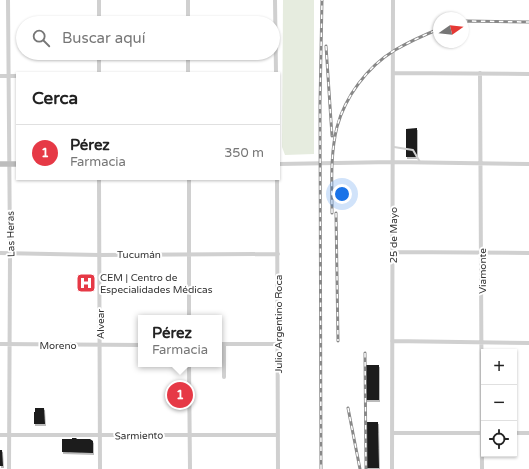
<!DOCTYPE html>
<html lang="es">
<meta charset="utf-8">
<style>
:root{--surface:#fff;--page:#f6f6f6;--text:#222;--muted:#767676;--line:#e0e0e0;--accent:#e63946}
body{margin:0;font-family:"Varela Round",sans-serif;background:var(--page);color:var(--text)}
.controls{position:absolute;right:12px;bottom:12px;display:grid;overflow:hidden;border-radius:0px;box-shadow:0 1px 3px #0004}
.controls button{width:36px;height:36px;display:grid;place-items:center;padding:0;border:0;border-bottom:1px solid var(--line);background:var(--surface);color:var(--text);font:20px sans-serif}
.compass{position:absolute;left:433px;top:12px;width:36px;height:36px;border-radius:50%;background:var(--surface);box-shadow:0 1px 3px #0004;rotate:76deg}
.you{position:absolute;left:342px;top:194px;width:14px;height:14px;margin:-10px;border:3px solid #fff;border-radius:50%;background:#1a73e8;box-shadow:0 0 0 6px #1a73e833}
.badge{display:grid;place-items:center;width:26px;height:26px;border-radius:50%;background:var(--accent);color:#fff;font-size:13px;font-weight:700}
.pin{position:absolute;translate:-50% -50%;border:2px solid #fff;box-shadow:0 1px 4px #0006}
.popup{position:absolute;left:138px;top:315px;width:84px;height:52px;box-sizing:border-box;display:grid;place-content:center;border-radius:0px;background:var(--surface);filter:drop-shadow(0 1px 3px #0005);font-size:13px;white-space:nowrap;color:var(--muted)}
.popup b{font-size:15px;color:var(--text)}
.popup::after{content:'';position:absolute;left:50%;top:100%;margin-left:-8px;border:8px solid transparent;border-top-color:var(--surface)}
.list{margin:0;padding:0;list-style:none}
h2{display:flex;justify-content:space-between;align-items:center;height:52px;margin:0;padding:0 16px;font-size:17px}
h2 small{font-size:13px;font-weight:400;color:var(--muted)}
.list li{display:grid;grid-template-columns:26px 1fr auto;gap:12px;align-items:center;box-sizing:border-box;height:56px;padding:0 16px;border-top:1px solid var(--line)}
.list b{display:block;font-size:15px;white-space:nowrap}
.list p{margin:0;font-size:13px;white-space:nowrap;color:var(--muted)}
.list em{font-size:13px;font-style:normal;color:var(--muted)}
.icon{flex:none;width:22px;height:22px;fill:none;stroke:currentColor;stroke-width:2;stroke-linecap:round;stroke-linejoin:round}
.map{position:relative;flex:none;width:529px;height:469px;overflow:hidden}
.search{position:absolute;background:var(--surface);box-shadow:0 1px 3px #0004;left:16px;top:16px;width:264px;height:44px;display:flex;align-items:center;gap:10px;box-sizing:border-box;padding:0 14px;border-radius:22px;color:var(--muted);font-size:15px}
.panel{position:absolute;background:var(--surface);box-shadow:0 1px 3px #0004;left:16px;top:72px;width:264px;height:108px;border-radius:0px}
.map>svg:first-child{display:block}
.green{fill:#e6ecdf}
.building{fill:#1a1a1a;filter:url(#shadow)}
.lines{fill:none;stroke-linecap:round;stroke-linejoin:round}
.service{stroke:#d0d0d0;stroke-width:2}
.minor{stroke:#d0d0d0;stroke-width:4}
.secondary{stroke:#bdbdbd;stroke-width:5.5}
.rail-casing{stroke:#888;stroke-width:3}
.rail{stroke:#fff;stroke-width:1.5;stroke-dasharray:4.5;stroke-linecap:butt}
.labels{text-anchor:middle;stroke-width:4;stroke-linejoin:round;paint-order:stroke}
.street-label{font-size:10px;fill:#333;stroke:#fff}
.poi-label{font-size:10px;fill:#333;stroke:#fff;text-anchor:start}
</style>
<div class="map">
<svg width="529" height="469" viewBox="0 0 529 469">
<defs>
<filter id="shadow"><feDropShadow dx="1" dy="2" stdDeviation="0" flood-color="#0004"/></filter>
</defs>
<rect width="100%" height="100%" fill="#fff"/>
<path class="green" d="M283,0H314V154L285,155L282,147Z"/>
<path class="building" d="M417,128V157H406V129Z
M366,365H379V400H366Z
M35,408H44L45,424H34V412H35Z
M366,422H378L379,468H366Z
M72,438H77L76,439H90L93,441V453L62,452V439H72Z
M0,450H2L3,466H0Z"/>
<g class="lines">
<path class="service" d="M394,147L413,150L420,162"/>
<path class="minor" d="M8,0L10,253L9,469
M188,0V23
M275,0L276,73
M99,23V0
M188,53V73
M99,73V53
M393,73L529,74
M480,73L482,469
M0,76H17
M279,164L393,162L529,164
M99,179L100,469
M277,179L278,469
M393,252L529,253
M0,253L99,255L278,254
M189,318V179
M392,341L529,343
M0,344L141,345
M219,344H278
M224,344V377
M189,364L190,469
M393,433H484
M514,433H529
M0,435H278
M392,469L393,0"/>
<path class="secondary" d="M0,164H17"/>
<defs>
<path id="rail" d="M463,22L467,21L529,22
M326,46L332,136
M332,213C332,185 330,155 337,127C345,97 367,67 395,50C409,42 424,35 439,29
M336,213L338,341
M365,353L366,469
M348,408L360,469
M321,469L320,104L322,0"/>
</defs>
<use href="#rail" class="rail-casing"/>
<use href="#rail" class="rail"/>
</g>
<defs>
<symbol id="hospital-square" viewBox="-11 -11 22 22"><rect x="-9" y="-9" width="18" height="18" rx="4" fill="#e63946" stroke="#fff"/><path d="M-5-5h3v3.5h4V-5h3V5h-3V1.5h-4V5h-3Z" fill="#fff"/></symbol>
</defs>
<g fill-rule="evenodd">
<use href="#hospital-square" x="75" y="272" width="22" height="22"/>
</g>
<g class="labels">
<g class="street-label">
<text transform="translate(10 234) rotate(-91)" y="4">Las Heras</text>
<text transform="translate(393 235) rotate(-90)" y="4">25 de Mayo</text>
<text x="139" y="258">Tucumán</text>
<text transform="translate(482 271) rotate(-90)" y="4">Viamonte</text>
<text transform="translate(100 324) rotate(-90)" y="4">Alvear</text>
<text transform="translate(278 324) rotate(-90)" y="4">Julio Argentino Roca</text>
<text x="58" y="349">Moreno</text>
<text transform="translate(139 435) rotate(-1)" y="4">Sarmiento</text>
</g>
<g class="poi-label">
<text x="100" y="281">CEM | Centro de<tspan x="100" dy="12">Especialidades Médicas</tspan></text>
</g>
</g>
</svg>
<div class="controls">
<button>+</button>
<button>−</button>
<button><svg class="icon" aria-label="locate" viewBox="0 0 24 24"><circle cx="12" cy="12" r="6"/><path d="M12 2v4M12 18v4M2 12h4M18 12h4"/></svg></button>
</div>
<svg class="compass" viewBox="-18 -18 36 36"><path d="M0-13l5 13h-10z" fill="#e53935"/><path d="M0 13l5-13h-10z" fill="#767676"/></svg>
<div class="you"></div>
<div class="pin badge" style="left:180px;top:395px">1</div>
<div class="popup"><b>Pérez</b>Farmacia</div>
<div class="search"><svg class="icon" aria-label="search" viewBox="0 0 24 24"><circle cx="10" cy="10" r="6"/><path d="M15 15l6 6"/></svg>Buscar aquí</div>
<section class="panel">
<h2>Cerca<small></small></h2>
<ul class="list">
<li><span class="badge">1</span><div><b>Pérez</b><p>Farmacia</p></div><em>350 m</em></li>
</ul>
</section>
</div>
